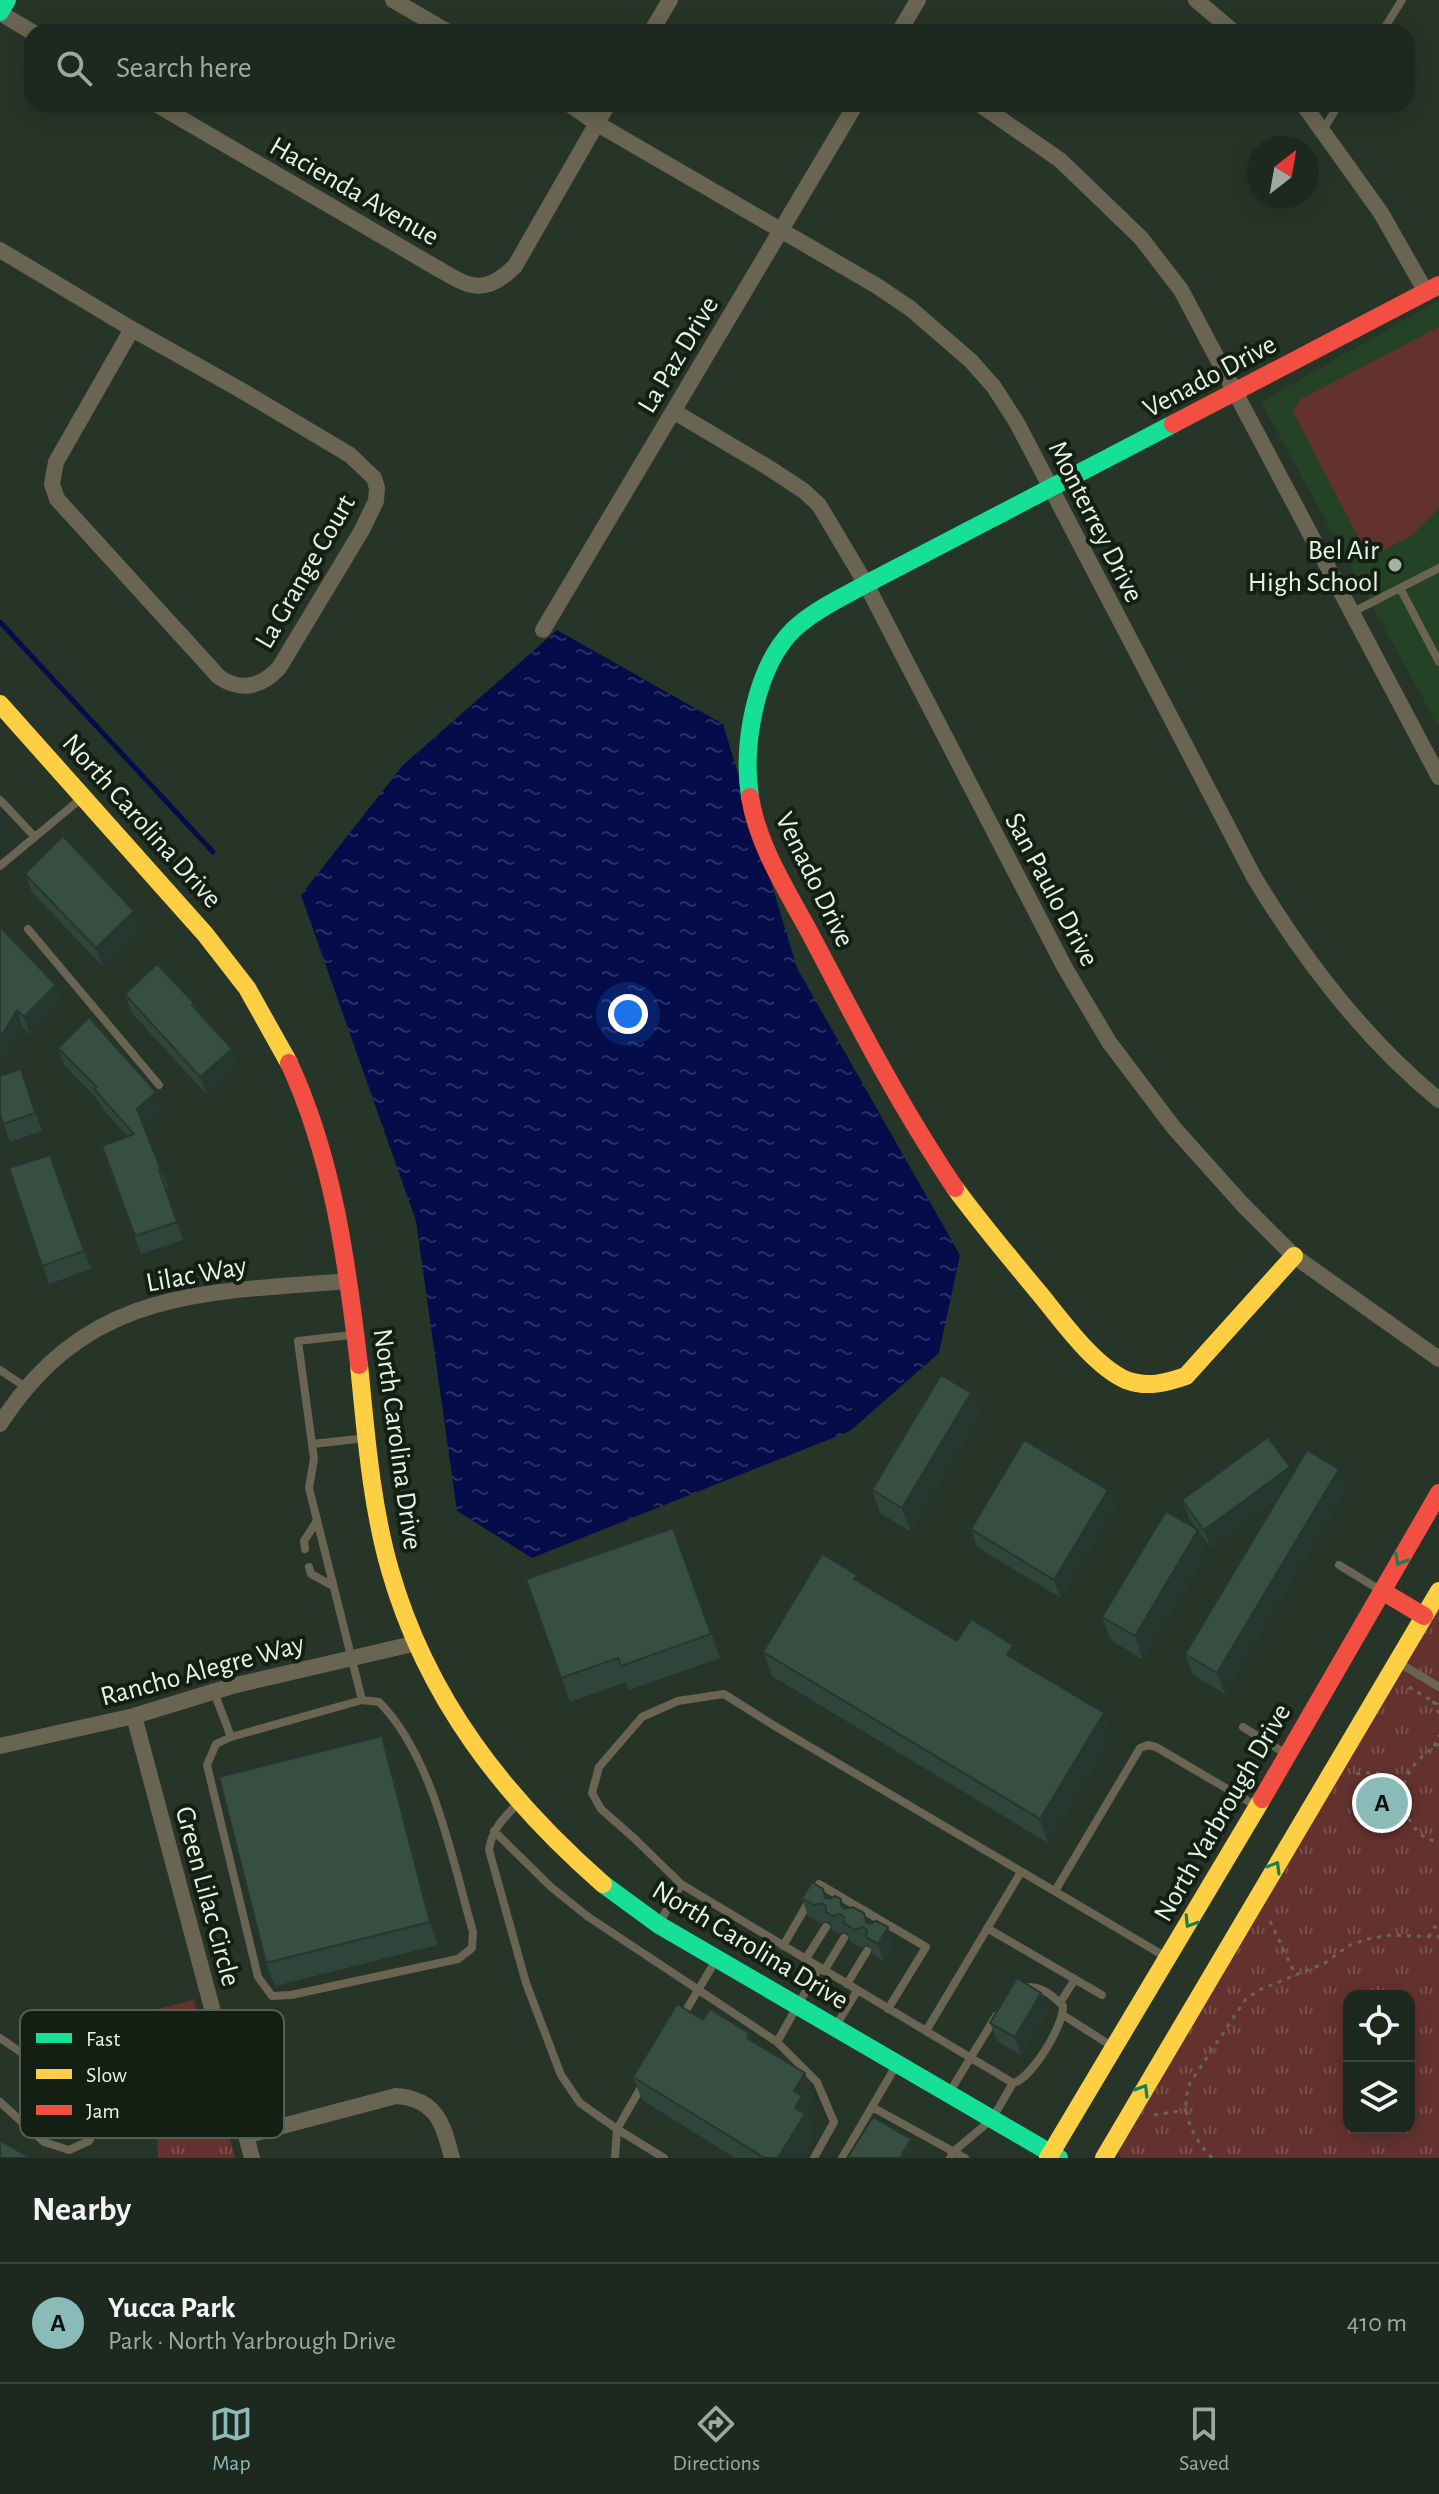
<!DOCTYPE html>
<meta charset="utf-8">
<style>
:root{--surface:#1d281e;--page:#253027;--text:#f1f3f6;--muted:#a0a6a4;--line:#3b443c;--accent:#8bbbb9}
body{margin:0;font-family:"Alegreya Sans",sans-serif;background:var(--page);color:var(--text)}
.controls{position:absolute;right:24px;bottom:24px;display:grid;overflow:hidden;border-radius:16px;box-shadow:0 4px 20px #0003}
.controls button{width:72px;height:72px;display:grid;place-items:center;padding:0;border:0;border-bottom:2px solid var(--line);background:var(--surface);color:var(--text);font:40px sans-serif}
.compass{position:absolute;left:1247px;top:136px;width:72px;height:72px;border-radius:50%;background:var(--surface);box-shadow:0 4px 20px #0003;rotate:31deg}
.you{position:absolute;left:628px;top:1014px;width:28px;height:28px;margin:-20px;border:6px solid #fff;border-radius:50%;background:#1a73e8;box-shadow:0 0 0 12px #1a73e833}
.badge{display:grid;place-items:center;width:52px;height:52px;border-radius:50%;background:var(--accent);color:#111;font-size:26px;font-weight:700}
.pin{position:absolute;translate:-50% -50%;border:4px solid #fff;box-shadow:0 2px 8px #0006}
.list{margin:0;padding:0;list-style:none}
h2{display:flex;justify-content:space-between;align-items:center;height:104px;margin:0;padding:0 32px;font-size:34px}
h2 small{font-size:26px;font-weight:400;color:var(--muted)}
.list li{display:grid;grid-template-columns:52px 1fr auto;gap:24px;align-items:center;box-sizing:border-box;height:120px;padding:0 32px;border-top:2px solid var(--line)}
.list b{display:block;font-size:30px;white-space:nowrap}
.list p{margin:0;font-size:26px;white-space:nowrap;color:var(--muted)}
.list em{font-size:26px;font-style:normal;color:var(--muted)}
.icon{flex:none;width:44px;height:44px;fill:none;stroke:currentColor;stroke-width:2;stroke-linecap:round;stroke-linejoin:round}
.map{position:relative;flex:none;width:1439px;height:2158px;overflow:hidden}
.search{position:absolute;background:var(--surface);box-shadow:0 4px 20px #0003;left:24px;right:24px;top:24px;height:88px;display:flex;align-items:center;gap:20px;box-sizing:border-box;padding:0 28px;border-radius:24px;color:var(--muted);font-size:30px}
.sheet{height:224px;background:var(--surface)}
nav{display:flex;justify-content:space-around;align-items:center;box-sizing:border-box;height:112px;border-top:2px solid var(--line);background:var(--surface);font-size:22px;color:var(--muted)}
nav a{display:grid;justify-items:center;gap:4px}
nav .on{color:var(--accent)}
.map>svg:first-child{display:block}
.built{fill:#244225}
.grass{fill:#64322e}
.park{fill:url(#park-tufts);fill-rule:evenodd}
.water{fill:url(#water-ripples)}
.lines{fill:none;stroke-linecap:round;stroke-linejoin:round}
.stream{stroke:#040c4a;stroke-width:5}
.path{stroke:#666657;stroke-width:3;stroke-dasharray:4 6;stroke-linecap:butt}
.lane{stroke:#696552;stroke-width:8}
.street{stroke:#696552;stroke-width:16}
.fast{stroke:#16e098;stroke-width:18}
.slow{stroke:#ffcf43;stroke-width:18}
.jam{stroke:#f24e42;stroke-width:18}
.wall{fill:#2f443a}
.shaded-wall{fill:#26372f}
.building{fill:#374f43;stroke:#26372f;stroke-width:2}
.oneway{stroke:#158056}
.poi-dot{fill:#a2b2a3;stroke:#141f14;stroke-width:3}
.labels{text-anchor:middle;stroke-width:8;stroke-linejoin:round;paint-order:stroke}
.street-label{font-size:28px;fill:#e5f5e5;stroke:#141f14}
.poi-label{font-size:28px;fill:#e5f5e5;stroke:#141f14;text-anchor:end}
.key{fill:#141f14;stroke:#535f53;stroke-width:2}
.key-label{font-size:22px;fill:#e5f5e5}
</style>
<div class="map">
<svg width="1439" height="2158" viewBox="0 0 1439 2158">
<defs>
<pattern id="park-tufts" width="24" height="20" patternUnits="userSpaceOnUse" patternTransform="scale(2)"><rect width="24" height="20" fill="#64322e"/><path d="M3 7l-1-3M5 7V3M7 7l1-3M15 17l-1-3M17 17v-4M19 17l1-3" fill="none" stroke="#7a504c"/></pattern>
<pattern id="water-ripples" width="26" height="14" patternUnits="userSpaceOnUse" patternTransform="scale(2)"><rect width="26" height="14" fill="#040c4a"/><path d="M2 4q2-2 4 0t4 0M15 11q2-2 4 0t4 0" fill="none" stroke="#283064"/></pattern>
</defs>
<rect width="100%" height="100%" fill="#273528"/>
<path class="built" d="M1439,300V728L1261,402Z"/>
<path class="grass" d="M1439,327V508L1411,536L1369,558L1293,411L1301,399Z"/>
<path class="park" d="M1439,1609V2158H1120L1119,2151ZM1349,1996H1409V2128H1349Z
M194,2000L235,2158H158L156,2100L56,2035Z"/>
<path class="water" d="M557,630L723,724L797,968L960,1255L939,1353L850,1431L532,1558L457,1511L416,1221L301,895L403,765Z"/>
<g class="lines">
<path class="stream" d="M0,622L213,852"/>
<path class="path" d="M1409,1687L1439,1705
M1433,1701L1439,1714
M1439,1744C1408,1763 1390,1792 1413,1825C1419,1835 1428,1840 1439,1842
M1434,1746L1439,1735
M1356,1774C1375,1771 1391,1772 1402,1788
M1270,1921L1296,1976
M1429,1937L1433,1928L1439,1925
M1154,2115L1186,2110
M1212,2158C1192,2137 1179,2111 1190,2083L1245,2000L1259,1990L1325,1963L1348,1946L1367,1939L1391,1935L1439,1937"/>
<path class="lane" d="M1382,32L1402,0
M1323,130L1339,104
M1400,588L1439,662
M1353,612L1439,568
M0,800L35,837
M0,866L83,797
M28,929L159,1085
M351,1335L298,1341L314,1459L309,1488L362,1700L379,1702C433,1756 452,1859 473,1932L472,1948L458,1959L291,1995L272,1996L258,1977L207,1765L216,1744L231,1737L362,1700
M0,1370L27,1388
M312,1444L367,1438
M305,1549L304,1541L317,1521
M1339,1565L1380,1590
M309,1567L311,1574L333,1586
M1401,1664L1439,1687
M214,1692L231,1737
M1243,1727L1283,1752
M517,1804C503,1819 492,1829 489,1850L526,1983L561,2075L580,2103L617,2129L615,2158
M494,1831L551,1887L587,1916L777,2042
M681,1884L926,2031L1021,1872
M1055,1891L1140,1748L1148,1745L1156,1747L1253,1804
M659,1924L681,1884L635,1839L601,1809L592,1793L599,1767L642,1717L678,1701L724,1694L778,1728L1166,1957
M987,1928L1102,1995
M783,1946L819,1884L926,1947L888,2009
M805,1960L826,1927
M824,1971L844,1938
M847,1984L867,1951
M1060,2003L1075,1979
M1063,2015L1110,2045
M682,2017L716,1960
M837,2024L857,1991
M926,2031L1013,2083C1032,2078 1064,2025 1063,2006C1051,1994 1042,1986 1024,1987
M0,2038L85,2096L98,2119L89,2141L69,2150L44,2142L0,2102
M643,2084L617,2129L664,2158
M949,2093L996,2016
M872,2107L965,2158
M814,2158L834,2122L817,2082L777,2042L819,1968
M842,2158L897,2064
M950,2158L953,2152L992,2119L1013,2083"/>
<path class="street" d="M393,0L448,32
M1196,0L1234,32
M0,13L32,32
M651,32L670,0
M899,32L918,0
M156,104L430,264C465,284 481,300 515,266L608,104
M569,104L596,123L877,286L911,309L971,361L994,387L1017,423L1254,877C1304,960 1363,1038 1439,1100
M979,104L1060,160L1141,238L1181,290L1439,777
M1303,104L1381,213L1426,292
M0,250L132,329
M132,329L239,389L350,455L374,478L377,488L376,501L362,530L279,668C261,687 241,692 219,677L57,499L52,484L56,462Z
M673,411L769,468L804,491L819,505L866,584L1065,968L1109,1042L1174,1128L1244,1206L1294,1256L1439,1359
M543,630L856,104
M0,1424C89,1287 203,1293 348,1281
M134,1716L252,2158
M0,1746L134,1716L232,1686L417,1643
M248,2135L396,2096C437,2099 443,2124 452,2158"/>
<path class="fast" d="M0,12L7,0
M750,797C742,746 755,668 793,630C814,610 841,598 866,584L1173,424
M603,1884L659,1925L1059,2158"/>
<path class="slow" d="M0,704L205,934L247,988L289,1063
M955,1188C982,1225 1011,1259 1040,1294C1062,1321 1094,1366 1126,1380C1147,1388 1166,1383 1186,1376L1294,1256
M359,1365C366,1434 371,1504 390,1570C427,1699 504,1797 603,1884
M1048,2158L1262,1799
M1104,2158L1439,1591"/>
<path class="jam" d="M1173,424L1439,285
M750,797C758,847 789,894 812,937C857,1023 901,1108 955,1188
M289,1063C333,1158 347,1262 359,1365
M1382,1591L1424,1616
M1262,1799L1439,1493"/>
</g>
<path class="wall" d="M25,874L141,929L102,966L32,892Z
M0,927L56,985L63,1003L30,1035L23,1028L0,1067Z
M125,994L194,1003L197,1010L232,1049L238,1067L207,1095L131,1012Z
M58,1048L163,1110L144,1127L168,1187L165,1188L183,1240L141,1254L102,1146L127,1136L101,1107L98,1100L65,1066Z
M21,1069L42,1131L10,1142L0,1114Z
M50,1155L91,1269L49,1284L9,1168Z
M971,1393L980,1417L911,1532L880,1513L872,1490Z
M1290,1467L1293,1474L1339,1469L1346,1490L1225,1694L1193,1675L1185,1654L1278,1499L1211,1548L1199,1532L1207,1554L1143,1660L1111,1640L1102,1617L1197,1530L1189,1518L1182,1500Z
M1108,1490L1115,1508L1061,1598L977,1547L971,1529Z
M673,1528L720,1658L629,1690L626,1682L570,1702L526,1579Z
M860,1583L957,1641L1020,1663L1112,1737L1048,1843L772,1676L763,1652Z
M382,1736L391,1759L438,1945L275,1986L266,1963Z
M823,1889L827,1898L841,1899L845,1909L868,1923L888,1927L894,1945L884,1962L873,1955L869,1945L861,1948L850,1941L847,1932L838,1934L832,1930L829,1921L820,1923L808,1916L802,1898Z
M1041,1993L1048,2011L1021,2055L997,2041L990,2023Z
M703,2020L749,2033L752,2041L805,2073L813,2097L807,2108L811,2119L809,2123L814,2138L802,2158H735L642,2100L633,2077Z"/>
<path class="shaded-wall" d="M0,812L9,836L0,844Z
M134,911L141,929L102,966L96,948Z
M56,985L63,1003L30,1035L24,1017Z
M17,1010L23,1028L0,1067V1038Z
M232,1049L238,1067L207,1095L200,1077Z
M156,1092L163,1110L143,1127L137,1109Z
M971,1393L980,1417L911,1532L902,1508Z
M1290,1467L1297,1485L1211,1548L1204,1530Z
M1339,1469L1346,1490L1225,1694L1217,1673Z
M1108,1490L1115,1508L1061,1598L1054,1580Z
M1198,1530L1207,1554L1143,1660L1135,1636Z
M1013,1645L1022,1668L1007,1655Z
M1104,1713L1112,1737L1048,1843L1040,1819Z
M382,1736L391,1759L438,1945L430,1922Z
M888,1927L894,1945L884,1962L878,1944Z
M1041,1993L1048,2011L1021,2055L1015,2037Z
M805,2073L813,2097L807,2108L811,2119L809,2123L814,2138L802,2158H778L795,2108L794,2091Z
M911,2139L916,2154L914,2158H900Z"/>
<path class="building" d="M63,836L134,911L96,948L25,874Z
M0,927L56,985L24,1017L17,1010L0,1038Z
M157,964L194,1003L192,1005L232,1049L200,1077L125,994Z
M89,1017L156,1092L137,1109L161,1170H159L177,1222L135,1236L102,1146L134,1134L94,1089L97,1087L58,1048Z
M21,1069L35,1113L3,1124L0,1114V1076Z
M50,1155L84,1251L42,1266L9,1168Z
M941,1375L971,1393L902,1508L872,1490Z
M1268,1437L1290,1467L1204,1530L1182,1500Z
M1024,1440L1108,1490L1054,1580L971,1529Z
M1307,1450L1339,1469L1217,1673L1185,1654Z
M1166,1511L1198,1530L1135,1636L1102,1617Z
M673,1528L711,1634L621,1666L618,1658L561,1678L526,1579Z
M822,1554L857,1575L854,1579L957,1641L971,1619L1013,1645L1007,1655L1104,1713L1040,1819L763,1652Z
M382,1736L430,1922L266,1963L219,1777Z
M812,1882L823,1889L825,1898L830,1899L835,1896L841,1899V1905L844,1909L853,1907L864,1913L866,1923L871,1924L876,1921L888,1927L878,1944L866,1937L867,1930L863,1927L854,1930L844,1923V1917L840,1914L832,1916L826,1912V1907L822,1903L814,1905L802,1898Z
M1017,1978L1041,1993L1015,2037L990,2023Z
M677,2004L703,2020L710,2009L749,2033L747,2038L805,2073L794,2091L802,2096L795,2108L805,2114L778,2158H765L633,2077Z
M873,2117L911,2139L900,2158H847Z
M0,2140L30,2158H0Z"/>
<defs><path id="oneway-chevron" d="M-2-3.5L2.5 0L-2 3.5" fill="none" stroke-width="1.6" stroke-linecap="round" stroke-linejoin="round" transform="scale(2)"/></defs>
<g class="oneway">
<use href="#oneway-chevron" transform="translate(1400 1560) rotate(120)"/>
<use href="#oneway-chevron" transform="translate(1275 1867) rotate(-59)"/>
<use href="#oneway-chevron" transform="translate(1190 1922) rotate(122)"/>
<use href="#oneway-chevron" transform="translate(1143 2090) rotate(-59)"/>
</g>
<circle class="poi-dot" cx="1395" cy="565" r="8"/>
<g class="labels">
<g class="street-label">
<text transform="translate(355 190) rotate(30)" y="10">Hacienda Avenue</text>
<text transform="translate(677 354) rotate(-59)" y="10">La Paz Drive</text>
<text transform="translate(1209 375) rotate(-28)" y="10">Venado Drive</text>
<text transform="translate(1097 521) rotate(63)" y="10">Monterrey Drive</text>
<text transform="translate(304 571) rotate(-60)" y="10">La Grange Court</text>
<text transform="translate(143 820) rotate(48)" y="10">North Carolina Drive</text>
<text transform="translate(816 879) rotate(64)" y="10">Venado Drive</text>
<text transform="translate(1053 889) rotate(62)" y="10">San Paulo Drive</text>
<text transform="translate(196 1273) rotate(-10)" y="10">Lilac Way</text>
<text transform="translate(399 1439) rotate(82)" y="10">North Carolina Drive</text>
<text transform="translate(202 1669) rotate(-15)" y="10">Rancho Alegre Way</text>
<text transform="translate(1221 1812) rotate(-60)" y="10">North Yarbrough Drive</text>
<text transform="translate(209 1896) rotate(75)" y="10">Green Lilac Circle</text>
<text transform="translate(751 1944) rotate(31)" y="10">North Carolina Drive</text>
</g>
<g class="poi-label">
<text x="1379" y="559">Bel Air<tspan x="1379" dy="32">High School</tspan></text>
</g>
</g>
<rect x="20" y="2010" width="264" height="128" rx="12" class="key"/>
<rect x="36" y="2033" width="36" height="10" fill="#16e098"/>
<rect x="36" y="2069" width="36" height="10" fill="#ffcf43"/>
<rect x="36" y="2105" width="36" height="10" fill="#f24e42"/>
<g class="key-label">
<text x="86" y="2046">Fast</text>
<text x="86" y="2082">Slow</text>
<text x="86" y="2118">Jam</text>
</g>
</svg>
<div class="controls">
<button><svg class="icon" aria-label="locate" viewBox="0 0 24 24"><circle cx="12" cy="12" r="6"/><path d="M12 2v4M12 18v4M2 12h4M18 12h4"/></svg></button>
<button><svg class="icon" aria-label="layers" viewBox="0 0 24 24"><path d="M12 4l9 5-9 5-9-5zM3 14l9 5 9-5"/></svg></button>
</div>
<svg class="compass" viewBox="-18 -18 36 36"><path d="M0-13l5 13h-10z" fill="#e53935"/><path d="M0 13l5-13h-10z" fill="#a0a6a4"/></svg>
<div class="you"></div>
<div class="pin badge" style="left:1382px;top:1803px">A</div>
<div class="search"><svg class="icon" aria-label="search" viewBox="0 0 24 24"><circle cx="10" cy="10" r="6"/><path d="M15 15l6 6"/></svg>Search here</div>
</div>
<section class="sheet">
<h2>Nearby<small></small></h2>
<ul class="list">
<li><span class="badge">A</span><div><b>Yucca Park</b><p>Park · North Yarbrough Drive</p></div><em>410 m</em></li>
</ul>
</section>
<nav>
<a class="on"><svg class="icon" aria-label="map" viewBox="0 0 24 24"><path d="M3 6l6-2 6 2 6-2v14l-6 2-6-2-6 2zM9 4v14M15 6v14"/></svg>Map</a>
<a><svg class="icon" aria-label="directions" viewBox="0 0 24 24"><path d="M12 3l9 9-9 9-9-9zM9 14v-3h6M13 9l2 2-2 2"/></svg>Directions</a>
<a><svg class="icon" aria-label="saved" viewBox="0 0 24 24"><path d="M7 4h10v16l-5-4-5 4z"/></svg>Saved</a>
</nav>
